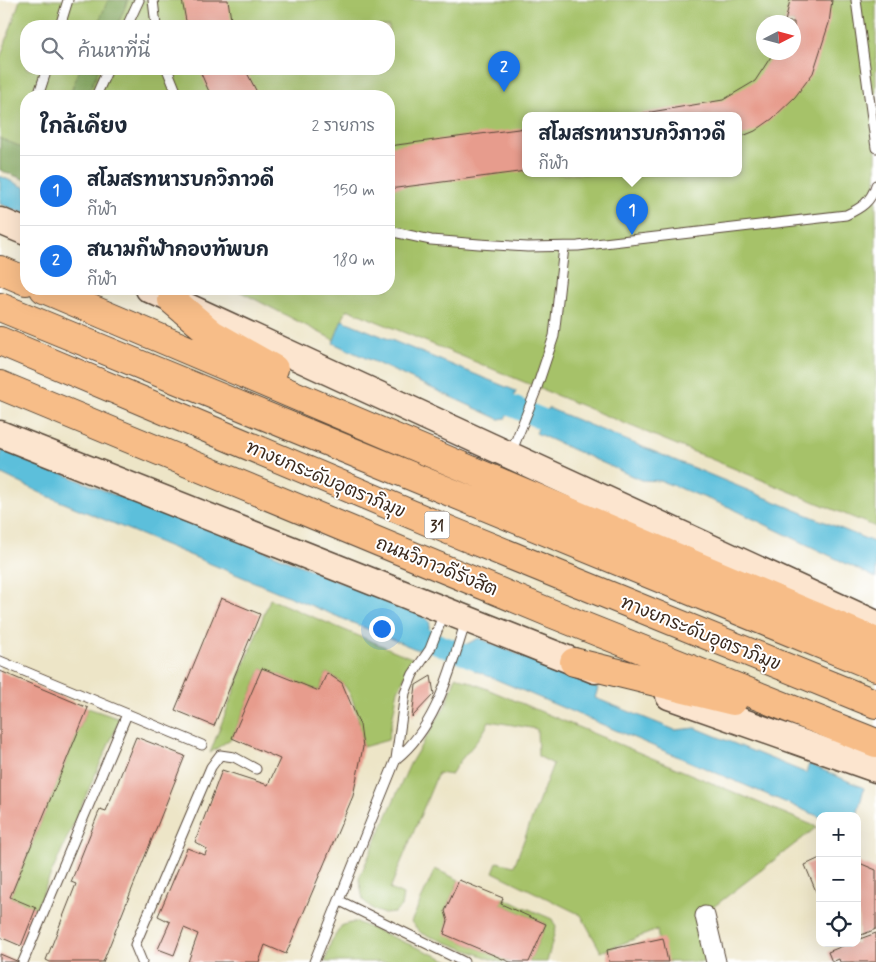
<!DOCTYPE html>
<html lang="th">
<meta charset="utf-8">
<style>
:root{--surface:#fff;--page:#f6f6f7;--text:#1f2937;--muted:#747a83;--line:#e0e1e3;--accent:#1a73e8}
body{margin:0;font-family:Mynerve,"Playpen Sans Thai",sans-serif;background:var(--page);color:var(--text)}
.controls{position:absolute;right:15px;bottom:15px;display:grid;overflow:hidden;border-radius:10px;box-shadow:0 5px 20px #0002}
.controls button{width:45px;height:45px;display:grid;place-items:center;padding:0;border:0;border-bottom:1px solid var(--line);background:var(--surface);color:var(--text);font:25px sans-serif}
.compass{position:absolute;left:756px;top:15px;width:45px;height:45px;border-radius:50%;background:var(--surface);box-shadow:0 5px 20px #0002;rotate:84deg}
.you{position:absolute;left:381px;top:628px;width:18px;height:18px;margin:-12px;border:4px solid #fff;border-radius:50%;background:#1a73e8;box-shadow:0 0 0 8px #1a73e833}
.badge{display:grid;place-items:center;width:32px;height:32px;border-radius:50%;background:var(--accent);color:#fff;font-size:16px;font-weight:700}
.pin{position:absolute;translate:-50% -41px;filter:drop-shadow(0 1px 2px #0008)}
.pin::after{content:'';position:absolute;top:26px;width:18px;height:15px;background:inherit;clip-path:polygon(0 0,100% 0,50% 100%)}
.popup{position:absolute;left:522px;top:112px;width:220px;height:65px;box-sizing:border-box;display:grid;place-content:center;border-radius:10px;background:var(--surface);filter:drop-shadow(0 1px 4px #0005);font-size:16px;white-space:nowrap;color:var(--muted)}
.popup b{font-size:19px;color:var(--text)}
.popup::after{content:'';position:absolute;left:50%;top:100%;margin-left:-10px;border:10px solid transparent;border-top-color:var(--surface)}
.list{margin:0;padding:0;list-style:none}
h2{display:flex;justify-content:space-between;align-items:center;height:65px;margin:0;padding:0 20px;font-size:21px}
h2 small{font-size:16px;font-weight:400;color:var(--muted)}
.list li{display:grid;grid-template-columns:32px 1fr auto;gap:15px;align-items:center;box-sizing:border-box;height:70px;padding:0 20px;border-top:1px solid var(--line)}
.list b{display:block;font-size:19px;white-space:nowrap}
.list p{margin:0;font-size:16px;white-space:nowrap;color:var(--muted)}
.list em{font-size:16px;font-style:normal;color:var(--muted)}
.icon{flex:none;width:28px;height:28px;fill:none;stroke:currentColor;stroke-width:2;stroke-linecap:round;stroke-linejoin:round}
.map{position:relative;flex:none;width:876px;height:962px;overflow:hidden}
.search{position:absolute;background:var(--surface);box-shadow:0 5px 20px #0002;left:20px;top:20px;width:375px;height:55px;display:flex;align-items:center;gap:12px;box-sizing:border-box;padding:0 18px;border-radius:20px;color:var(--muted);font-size:19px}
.panel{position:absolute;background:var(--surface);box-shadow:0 5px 20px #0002;left:20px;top:90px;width:375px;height:205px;border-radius:20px}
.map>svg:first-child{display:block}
.green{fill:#a6c269;stroke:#707644;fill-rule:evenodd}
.forest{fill:#84a85d;stroke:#60693e}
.water{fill:#5cbfdb;stroke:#4c747c}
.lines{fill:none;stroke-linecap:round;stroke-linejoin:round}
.canal{stroke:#5cbfdb;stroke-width:21}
.building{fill:#e79c8d}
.lane-casing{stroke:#564637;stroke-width:11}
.street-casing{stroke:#564637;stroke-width:21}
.secondary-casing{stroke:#564637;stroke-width:29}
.highway-casing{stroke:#564637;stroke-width:30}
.lane{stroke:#fff;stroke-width:9}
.street{stroke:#fff;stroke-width:19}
.secondary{stroke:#fce5cf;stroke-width:26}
.highway{stroke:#f7bd88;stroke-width:28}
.labels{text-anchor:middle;stroke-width:4;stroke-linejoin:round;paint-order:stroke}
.shield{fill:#fff;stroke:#766a62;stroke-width:1}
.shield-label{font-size:16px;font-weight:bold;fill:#3b2a1e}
.street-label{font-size:18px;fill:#3b2a1e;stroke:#fff}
</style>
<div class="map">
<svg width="876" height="962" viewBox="0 0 876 962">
<rect width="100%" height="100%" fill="#fff"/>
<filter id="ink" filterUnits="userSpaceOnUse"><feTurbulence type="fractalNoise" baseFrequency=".02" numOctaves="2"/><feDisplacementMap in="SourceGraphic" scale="10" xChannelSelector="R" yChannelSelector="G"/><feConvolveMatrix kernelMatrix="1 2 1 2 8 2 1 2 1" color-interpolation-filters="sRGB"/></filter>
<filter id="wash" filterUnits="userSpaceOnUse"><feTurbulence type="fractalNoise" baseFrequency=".0096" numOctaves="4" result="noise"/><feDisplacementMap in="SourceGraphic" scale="20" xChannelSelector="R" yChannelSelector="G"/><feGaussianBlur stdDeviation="1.12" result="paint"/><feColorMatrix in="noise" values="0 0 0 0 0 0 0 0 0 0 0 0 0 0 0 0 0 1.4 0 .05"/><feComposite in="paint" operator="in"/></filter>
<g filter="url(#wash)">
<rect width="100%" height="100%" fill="#ede5c7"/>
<path class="green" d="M20,0H876V527L347,309L334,340L235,289H389V96H26V180L0,170V59ZM764,22H794V52H764ZM26,26H389V69H26ZM526,116H738V174H526Z
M270,599L414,659L398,690L388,740L363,747C361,729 355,694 341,682C337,679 332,676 327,673L319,691L262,668L232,738L210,753Z
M456,676L817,827L712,908L700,913L708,962H662L657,930L601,952L581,915L493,872L497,862L514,866L553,764L538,756L537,729L489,721C481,742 461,755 451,775L438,773L390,889L403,895L401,907L394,913L384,914L374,910L363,900L359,878L410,764L447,703Z
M88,708L120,719L36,908L10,897Z
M435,869L459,880L445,911L448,921L445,934L510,962H499L421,933L411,922Z
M503,898L552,919L556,927L547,962H529L546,924L501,904Z
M356,922L452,962H325L331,942L342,925Z"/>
<path class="forest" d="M108,0H128L117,26H97Z
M80,69H99L87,96H69Z
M0,138L26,149V180L0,170Z"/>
<path class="water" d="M0,176L26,188V214L0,204Z
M342,320L516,391L506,418L499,419L333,343Z
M548,408L876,543V578L729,507L661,481L641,480L536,433Z
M3,449L144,507L147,502L423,616L430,623L425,646L418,650L45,495L0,473V457Z
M479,638L598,688L595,698L675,730L696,728L806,773L809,764L864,788L857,816L820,817L474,670L479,657L463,646Z"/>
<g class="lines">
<path class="canal" d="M483,394L568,430
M401,629L505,671"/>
</g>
<g id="blocks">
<path class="building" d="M182,0H228L232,26H187Z
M790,0H832L829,23L813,73L795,97L772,119L755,131L738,138V116H627L723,100L755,81L774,52H794V22H785Z
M199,69H245L259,96H211Z
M526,128V171L389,189V146Z
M221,598L260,614L214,726L175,710Z
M262,668L319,691L327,673L342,683L360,725L363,747L353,796L286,954L265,945L259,962H188L198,934L184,928L174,955L158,949L170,922L158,916L187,848L205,855L207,849L195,842L222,770L268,785L280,759L232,738Z
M0,671L88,708L10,897L36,908L21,946L0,937Z
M431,676L434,694L412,717L416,685Z
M136,737L185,756L103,962H50L46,960L76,884L71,882L100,809L106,811Z
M820,858V901L805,865Z
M857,862L876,870V929L859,936Z
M459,880L503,898L501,904L546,924L529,962H510L444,934L448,921L445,911Z
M876,933V962H840L839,959L832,962L828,952L850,943H857V940Z
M663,938L668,962H609L607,950Z
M0,954L19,962H0Z"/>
</g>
</g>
<g filter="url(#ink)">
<use href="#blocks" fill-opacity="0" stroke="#564637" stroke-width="1"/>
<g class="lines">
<defs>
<path id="lane" d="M153,0L156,26
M856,0L876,148
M60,26L68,0
M127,26L139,0
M167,69L178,96
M38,96L47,69
M96,96L108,69
M389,231L431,240L479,244L528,247L578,246L846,215C861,208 871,202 876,185
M511,453L535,393L554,336L564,247
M0,661L202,745
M396,759C438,725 450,669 466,621
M340,901L464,962
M23,962L127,714
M142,962L135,945L211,767L220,755L234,757L256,769
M314,962L396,759L405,693L413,674L430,649L444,613"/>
<path id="street" d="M705,916L716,962"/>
<path id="secondary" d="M0,221L26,232
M149,289L876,624
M0,434L595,670
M669,696L876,769"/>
<path id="highway" d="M0,270L26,281
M44,289L876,642
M172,300L212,334L274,369
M0,307L876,667
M0,341L451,531L876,704
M0,385L553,614L876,743
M574,662L733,701"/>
</defs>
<use href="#lane" class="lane-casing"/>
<use href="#street" class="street-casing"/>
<use href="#secondary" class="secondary-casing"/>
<use href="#highway" class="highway-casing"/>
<use href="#lane" class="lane"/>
<use href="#street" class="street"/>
<use href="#secondary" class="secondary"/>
<use href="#highway" class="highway"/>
</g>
</g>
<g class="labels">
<rect class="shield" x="424.5" y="511.5" width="25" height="27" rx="4"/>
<g class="shield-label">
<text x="437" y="531">31</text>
</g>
<g class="street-label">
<text transform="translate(326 479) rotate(23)" y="6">ทางยกระดับอุตราภิมุข</text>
<text transform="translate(437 566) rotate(22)" y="6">ถนนวิภาวดีรังสิต</text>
<text transform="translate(701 633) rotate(22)" y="6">ทางยกระดับอุตราภิมุข</text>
</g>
</g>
</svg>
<div class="controls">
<button>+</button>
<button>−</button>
<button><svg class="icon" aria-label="locate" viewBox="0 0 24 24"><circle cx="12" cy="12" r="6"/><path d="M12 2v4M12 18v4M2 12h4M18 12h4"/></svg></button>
</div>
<svg class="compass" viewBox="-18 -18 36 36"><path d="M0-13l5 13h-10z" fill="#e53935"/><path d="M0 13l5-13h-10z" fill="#747a83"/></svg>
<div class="you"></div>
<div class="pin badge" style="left:632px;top:235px">1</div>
<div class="popup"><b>สโมสรทหารบกวิภาวดี</b>กีฬา</div>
<div class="pin badge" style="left:504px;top:92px">2</div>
<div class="search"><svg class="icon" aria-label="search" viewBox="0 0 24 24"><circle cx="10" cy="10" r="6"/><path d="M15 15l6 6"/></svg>ค้นหาที่นี่</div>
<section class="panel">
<h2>ใกล้เคียง<small>2 รายการ</small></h2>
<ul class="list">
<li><span class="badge">1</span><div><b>สโมสรทหารบกวิภาวดี</b><p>กีฬา</p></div><em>150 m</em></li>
<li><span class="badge">2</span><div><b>สนามกีฬากองทัพบก</b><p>กีฬา</p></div><em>180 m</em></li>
</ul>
</section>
</div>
